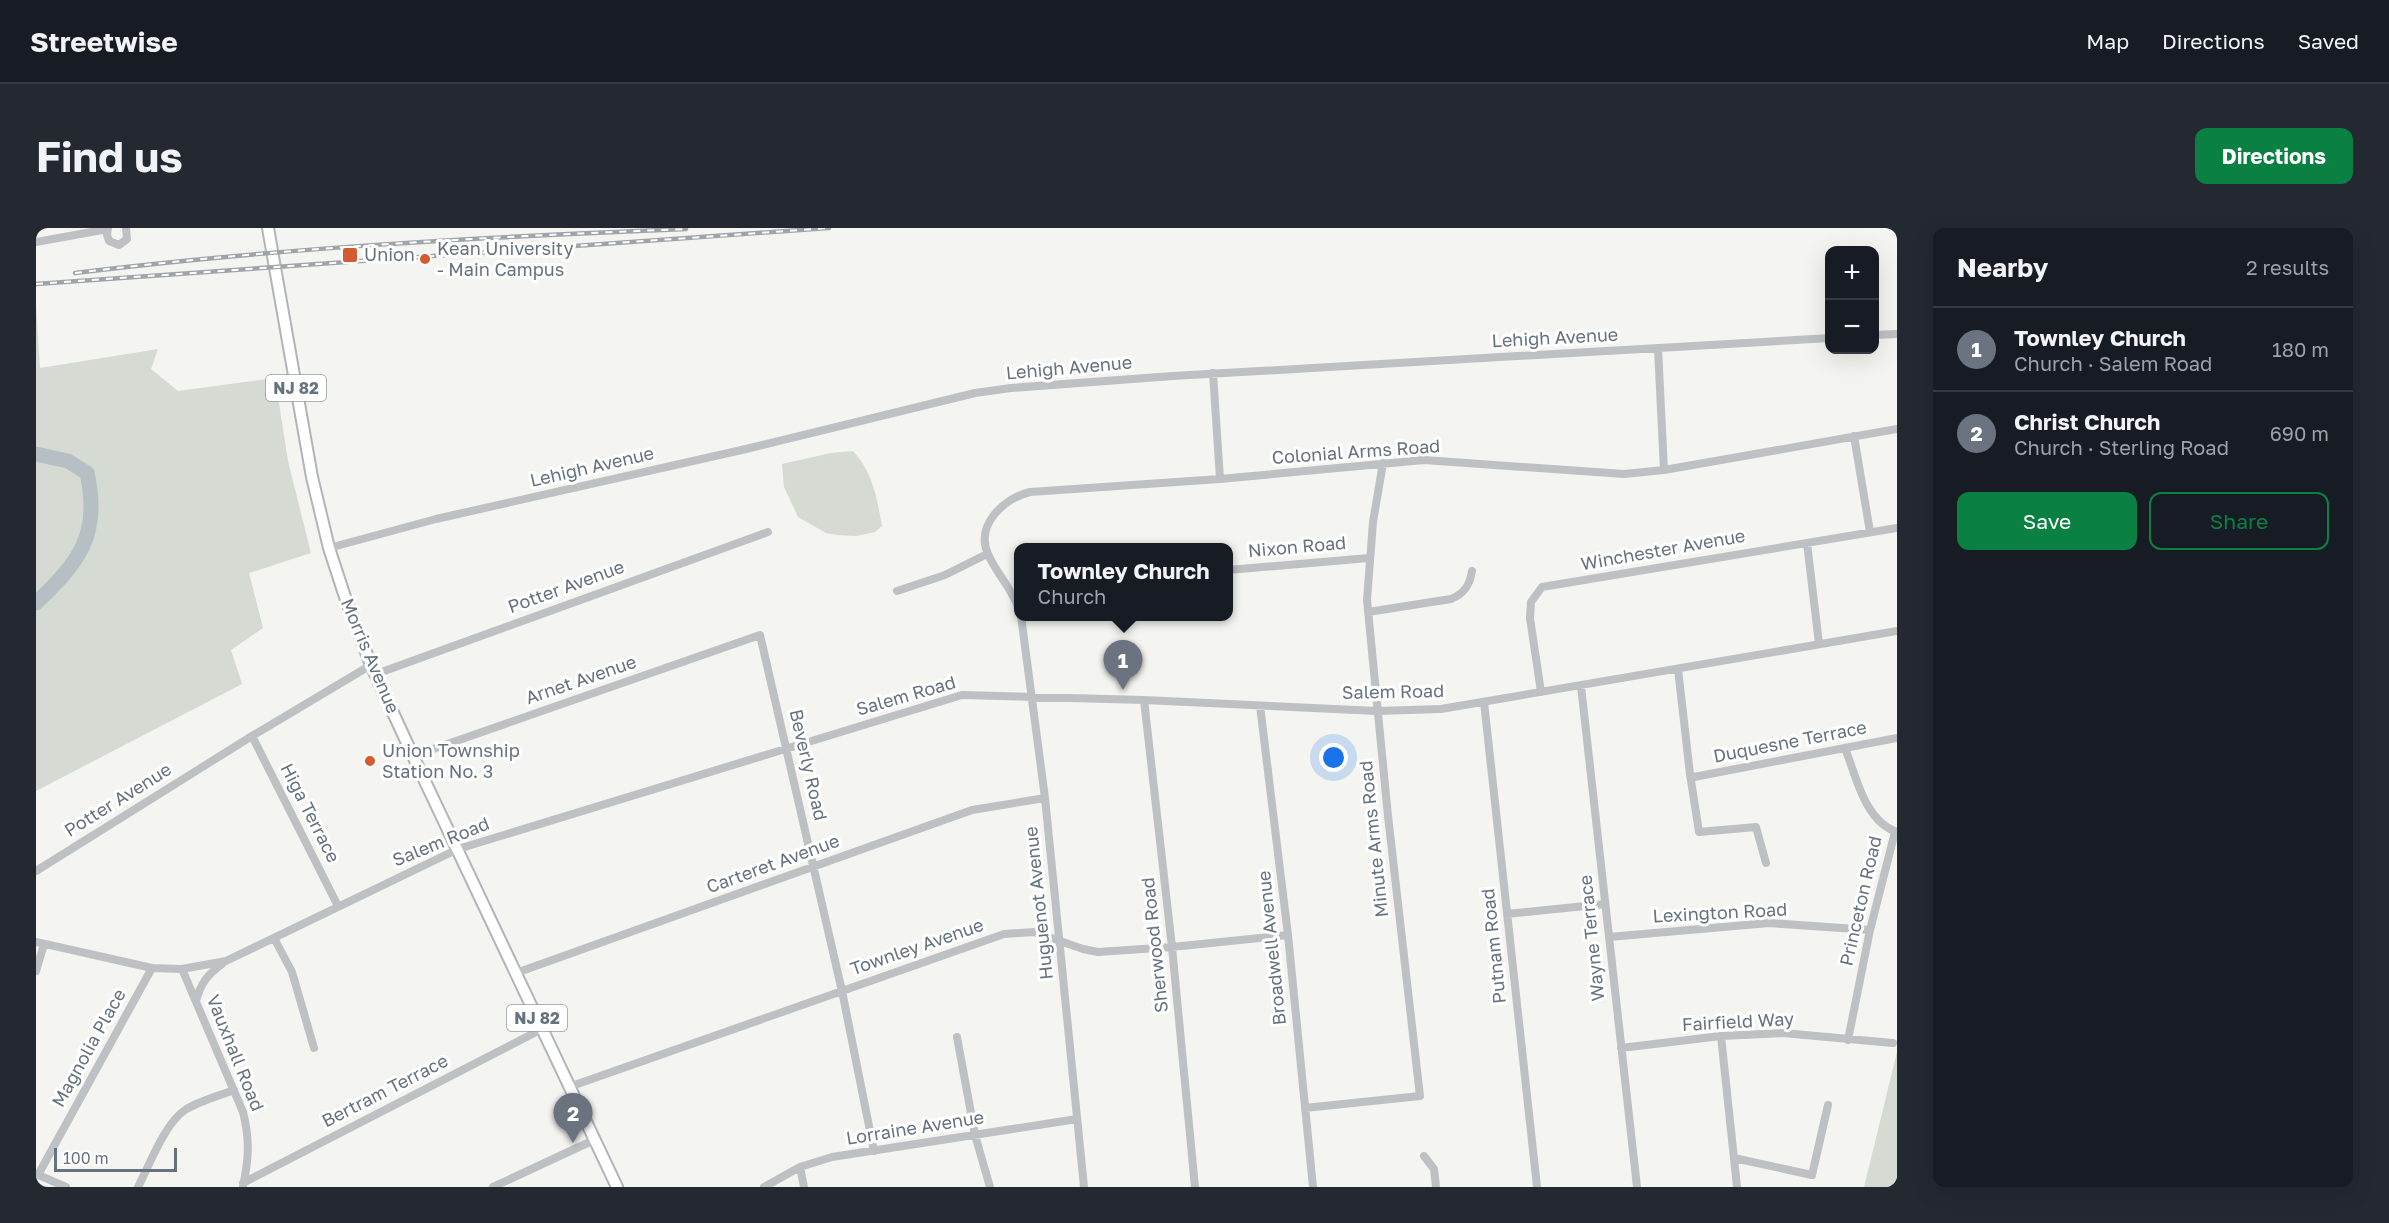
<!DOCTYPE html>
<meta charset="utf-8">
<style>
:root{--surface:#171b24;--page:#242831;--text:#f1f3f6;--muted:#9ea1a6;--line:#363941;--accent:#0b8043}
body{margin:0;font-family:"Golos Text",sans-serif;background:var(--page);color:var(--text)}
.controls{position:absolute;right:18px;top:18px;display:grid;overflow:hidden;border-radius:12px;box-shadow:0 6px 24px #0002}
.controls button{width:54px;height:54px;display:grid;place-items:center;padding:0;border:0;border-bottom:2px solid var(--line);background:var(--surface);color:var(--text);font:30px sans-serif}
.scale{position:absolute;left:18px;bottom:15px;width:123px;box-sizing:border-box;padding-left:6px;border:3px solid #65737f;border-top:0;font-size:16px;line-height:21px;white-space:nowrap;color:#65737f;-webkit-text-stroke:4px #fff;paint-order:stroke}
.you{position:absolute;left:1298px;top:530px;width:21px;height:21px;margin:-15px;border:4px solid #fff;border-radius:50%;background:#1a73e8;box-shadow:0 0 0 9px #1a73e833}
.badge{display:grid;place-items:center;width:39px;height:39px;border-radius:50%;background:var(--accent);color:#fff;font-size:20px;font-weight:700}
.pin{position:absolute;translate:-50% -50px;filter:drop-shadow(0 2px 3px #0008)}
.pin::after{content:'';position:absolute;top:32px;width:21px;height:18px;background:inherit;clip-path:polygon(0 0,100% 0,50% 100%)}
.popup{position:absolute;left:978px;top:315px;width:219px;height:78px;box-sizing:border-box;display:grid;place-content:center;border-radius:12px;background:var(--surface);filter:drop-shadow(0 2px 4px #0005);font-size:20px;white-space:nowrap;color:var(--muted)}
.popup b{font-size:22px;color:var(--text)}
.popup::after{content:'';position:absolute;left:50%;top:100%;margin-left:-12px;border:12px solid transparent;border-top-color:var(--surface)}
.list{margin:0;padding:0;list-style:none}
h2{display:flex;justify-content:space-between;align-items:center;height:78px;margin:0;padding:0 24px;font-size:26px}
h2 small{font-size:20px;font-weight:400;color:var(--muted)}
.list li{display:grid;grid-template-columns:39px 1fr auto;gap:18px;align-items:center;box-sizing:border-box;height:84px;padding:0 24px;border-top:2px solid var(--line)}
.list b{display:block;font-size:22px;white-space:nowrap}
.list p{margin:0;font-size:20px;white-space:nowrap;color:var(--muted)}
.list em{font-size:20px;font-style:normal;color:var(--muted)}
.actions{display:flex;gap:12px;padding:18px 24px}
.actions a{flex:1;padding:14px 0;border:2px solid var(--accent);border-radius:12px;text-align:center;font-size:21px;color:var(--accent)}
.actions .main{background:var(--accent);color:#fff}
.map{position:relative;flex:none;width:1861px;height:959px;overflow:hidden;border-radius:12px}
header{display:flex;align-items:center;gap:36px;box-sizing:border-box;height:84px;padding:0 30px;background:var(--surface);border-bottom:2px solid var(--line)}
header strong{font-size:28px}
nav{display:flex;gap:33px;margin-inline-start:auto;font-size:21px}
.intro{display:flex;align-items:center;justify-content:space-between;box-sizing:border-box;height:144px;padding:0 36px}
h1{margin:0;font-size:42px}
.button{padding:15px 27px;border-radius:12px;background:var(--accent);color:#fff;font-size:21px;font-weight:700}
main{display:flex;gap:36px;padding:0 36px}
aside{flex:1;background:var(--surface);border-radius:12px;box-shadow:0 6px 24px #0002}
.map>svg:first-child{display:block}
.green{fill:#d5dad2}
.lines{fill:none;stroke-linecap:round;stroke-linejoin:round}
.river{stroke:#b6c0c4;stroke-width:15}
.major-casing{stroke:#b1b5b8;stroke-width:14}
.minor{stroke:#bdc1c4;stroke-width:8}
.major{stroke:#fff;stroke-width:10}
.rail-casing{stroke:#9fa4a9;stroke-width:4.5}
.rail{stroke:#fff;stroke-width:2;stroke-dasharray:7;stroke-linecap:butt}
.poi-dot{fill:#d45a30;stroke:#fff;stroke-width:2}
.labels{text-anchor:middle;stroke-width:6;stroke-linejoin:round;paint-order:stroke}
.shield{fill:#fff;stroke:#939da5;stroke-width:1.5}
.shield-label{font-size:16px;font-weight:bold;fill:#65737f}
.poi-label{font-size:18px;fill:#65737f;stroke:#fff;text-anchor:start}
.street-label{font-size:18px;fill:#65737f;stroke:#fff}
</style>
<header>
<strong>Streetwise</strong>
<nav><a>Map</a><a>Directions</a><a>Saved</a></nav>
</header>
<div class="intro"><h1>Find us</h1><a class="button">Directions</a></div>
<main>
<div class="map">
<svg width="1861" height="959" viewBox="0 0 1861 959">
<rect width="100%" height="100%" fill="#f4f4f0"/>
<path class="green" d="M0,77L4,140L122,121L115,141L142,163L239,150L252,233L275,325L213,345L227,400L195,422L206,456L0,563Z
M817,223C837,244 841,271 846,298L839,304L820,308L801,307L790,305L762,289L748,259L746,236L795,225Z
M1861,824V959H1828Z"/>
<g class="lines">
<path class="river" d="M0,226L32,233L51,245C65,307 43,334 0,375"/>
<defs>
<path id="major" d="M232,0L276,249L293,320L309,369L335,437L377,528L581,959"/>
</defs>
<use href="#major" class="major-casing"/>
<path class="minor" d="M72,0L71,7L73,13L83,17L91,11L90,0
M0,14L66,2L71,3
M1838,107L1861,106
M1622,120L1628,242
M1177,145L1184,251
M1818,208L1834,304
M1771,315L1783,416
M293,320L400,291L710,221L939,165L975,160L1137,148L1794,110
M1192,342L1333,330
M861,363L909,347L951,326
M982,379C975,359 960,345 952,326C939,297 968,270 994,264L1184,251L1388,232L1588,246L1628,242L1861,201
M1332,384L1415,371C1428,366 1434,357 1436,343
M985,388L1009,570L1048,959
M1642,441L1654,546L1663,604L1720,599L1730,635
M340,446L732,304
M1545,458L1601,959
M1505,464L1494,390L1495,374L1506,359L1861,300
M1108,472L1136,719L1159,959
M1448,474L1501,959
M1224,478L1252,707L1277,959
M216,508L302,678
M1809,520C1820,548 1829,594 1861,604
M377,528L724,407L806,763L838,923
M1654,546L1658,549L1861,510
M0,643L216,508L335,437
M1471,686L1569,676
M1573,709L1733,695L1834,702
M238,710L256,744L278,820
M0,714L116,740L146,741L190,733L422,621L926,467L1108,472L1341,483L1405,481L1861,403
M146,741L207,884C214,912 213,930 207,958
M0,743L8,716
M480,745L936,582L1009,570
M160,773C165,755 171,747 186,736
M1685,808L1701,959
M921,809L939,907L954,959
M1812,812L1834,702L1859,604
M1585,820L1685,808L1747,805L1857,815
M533,859L968,706L998,704L1047,721L1062,724L1136,719L1252,707
M1269,880L1384,868L1352,588L1331,372L1337,294L1347,235
M1388,928L1398,941L1400,959
M1698,930L1776,947L1792,877
M764,939L768,959
M0,946L30,959
M2,947L116,740
M207,955L506,801
M102,959C113,938 129,895 149,882C163,873 182,868 198,862
M457,959L558,912
M728,959L764,939L796,929L1041,891"/>
<use href="#major" class="major"/>
<defs>
<path id="rail" d="M39,45C242,20 446,9 650,1
M0,56L793,0"/>
</defs>
<use href="#rail" class="rail-casing"/>
<use href="#rail" class="rail"/>
</g>
<g class="poi-dot">
<rect x="306" y="19" width="16" height="16" rx="3"/>
<circle cx="389" cy="31" r="6"/>
<circle cx="334" cy="533" r="6"/>
</g>
<g class="labels">
<g class="shield">
<rect x="230" y="147" width="60" height="26" rx="4.5"/>
<rect x="471" y="777" width="60" height="26" rx="4.5"/>
</g>
<g class="shield-label">
<text x="260" y="166">NJ 82</text>
<text x="501" y="796">NJ 82</text>
</g>
<g class="poi-label">
<text x="401" y="27">Kean University<tspan x="401" dy="21">- Main Campus</tspan></text>
<text x="328" y="33">Union</text>
<text x="346" y="529">Union Township<tspan x="346" dy="21">Station No. 3</tspan></text>
</g>
<g class="street-label">
<text transform="translate(1519 110) rotate(-3)" y="6">Lehigh Avenue</text>
<text transform="translate(1033 140) rotate(-5)" y="6">Lehigh Avenue</text>
<text transform="translate(1320 224) rotate(-4)" y="6">Colonial Arms Road</text>
<text transform="translate(556 239) rotate(-13)" y="6">Lehigh Avenue</text>
<text transform="translate(1261 319) rotate(-5)" y="6">Nixon Road</text>
<text transform="translate(1627 322) rotate(-10)" y="6">Winchester Avenue</text>
<text transform="translate(530 359) rotate(-20)" y="6">Potter Avenue</text>
<text transform="translate(334 428) rotate(67)" y="6">Morris Avenue</text>
<text transform="translate(545 452) rotate(-19)" y="6">Arnet Avenue</text>
<text transform="translate(1357 464) rotate(-1)" y="6">Salem Road</text>
<text transform="translate(870 468) rotate(-16)" y="6">Salem Road</text>
<text transform="translate(1754 514) rotate(-11)" y="6">Duquesne Terrace</text>
<text transform="translate(772 537) rotate(77)" y="6">Beverly Road</text>
<text transform="translate(82 572) rotate(-32)" y="6">Potter Avenue</text>
<text transform="translate(274 585) rotate(63)" y="6">Higa Terrace</text>
<text transform="translate(1338 611) rotate(-96)" y="6">Minute Arms Road</text>
<text transform="translate(405 614) rotate(-22)" y="6">Salem Road</text>
<text transform="translate(737 636) rotate(-20)" y="6">Carteret Avenue</text>
<text transform="translate(1825 673) rotate(-77)" y="6">Princeton Road</text>
<text transform="translate(1003 675) rotate(-96)" y="6">Huguenot Avenue</text>
<text transform="translate(1684 685) rotate(-3)" y="6">Lexington Road</text>
<text transform="translate(1556 710) rotate(-96)" y="6">Wayne Terrace</text>
<text transform="translate(1119 717) rotate(-96)" y="6">Sherwood Road</text>
<text transform="translate(1458 718) rotate(-96)" y="6">Putnam Road</text>
<text transform="translate(881 719) rotate(-19)" y="6">Townley Avenue</text>
<text transform="translate(1236 720) rotate(-96)" y="6">Broadwell Avenue</text>
<text transform="translate(1702 794) rotate(-3)" y="6">Fairfield Way</text>
<text transform="translate(53 820) rotate(-61)" y="6">Magnolia Place</text>
<text transform="translate(199 825) rotate(68)" y="6">Vauxhall Road</text>
<text transform="translate(349 863) rotate(-27)" y="6">Bertram Terrace</text>
<text transform="translate(879 900) rotate(-9)" y="6">Lorraine Avenue</text>
</g>
</g>
</svg>
<div class="controls">
<button>+</button>
<button>−</button>
</div>
<div class="scale">100 m</div>
<div class="you"></div>
<div class="pin badge" style="left:1087px;top:462px;background:#6b7280">1</div>
<div class="popup"><b>Townley Church</b>Church</div>
<div class="pin badge" style="left:537px;top:915px;background:#6b7280">2</div>
</div>
<aside>
<h2>Nearby<small>2 results</small></h2>
<ul class="list">
<li><span class="badge" style="background:#6b7280">1</span><div><b>Townley Church</b><p>Church · Salem Road</p></div><em>180 m</em></li>
<li><span class="badge" style="background:#6b7280">2</span><div><b>Christ Church</b><p>Church · Sterling Road</p></div><em>690 m</em></li>
</ul>
<div class="actions"><a class="main">Save</a><a>Share</a></div>
</aside>
</main>
